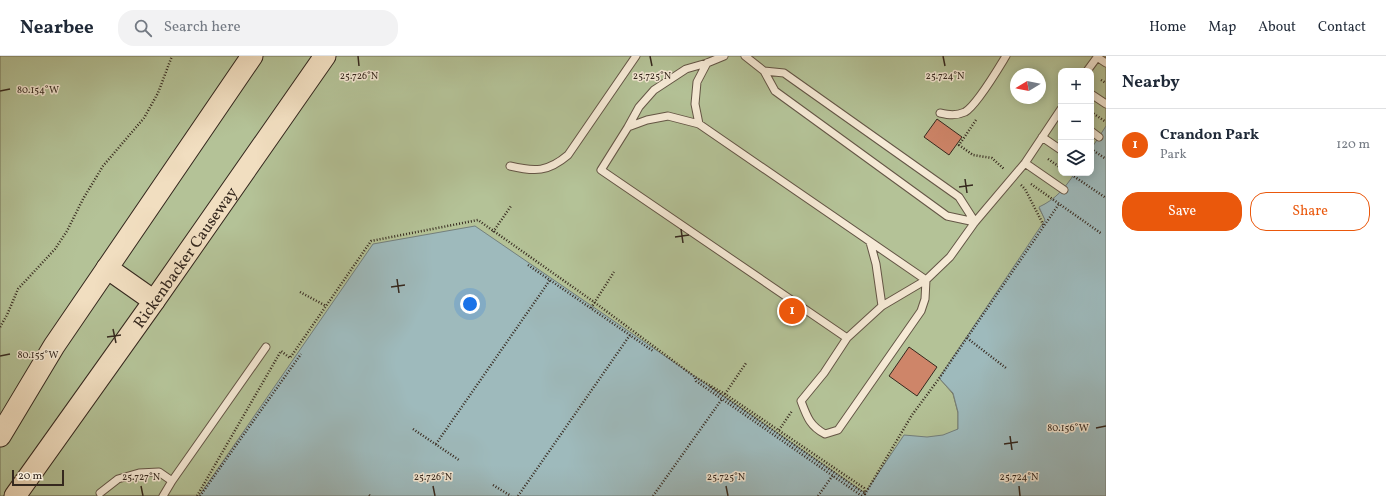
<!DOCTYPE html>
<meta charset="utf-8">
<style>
:root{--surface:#fff;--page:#f2f2f3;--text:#1f2937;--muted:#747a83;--line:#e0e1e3;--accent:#ea580c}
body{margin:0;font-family:Vollkorn,serif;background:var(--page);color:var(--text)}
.controls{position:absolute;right:12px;top:12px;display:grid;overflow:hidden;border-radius:8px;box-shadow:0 2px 10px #0003}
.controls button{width:36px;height:36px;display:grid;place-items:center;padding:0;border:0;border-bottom:1px solid var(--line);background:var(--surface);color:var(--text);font:20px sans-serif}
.compass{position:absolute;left:1010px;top:12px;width:36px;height:36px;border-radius:50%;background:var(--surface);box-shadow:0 2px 10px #0003;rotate:260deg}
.scale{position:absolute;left:12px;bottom:10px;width:52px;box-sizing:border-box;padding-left:4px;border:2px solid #35281e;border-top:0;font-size:11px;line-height:14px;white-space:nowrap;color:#35281e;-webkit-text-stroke:3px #f6ead6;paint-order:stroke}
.you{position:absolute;left:470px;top:248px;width:14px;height:14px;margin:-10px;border:3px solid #fff;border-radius:50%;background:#1a73e8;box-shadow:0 0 0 6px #1a73e833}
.badge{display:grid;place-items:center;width:26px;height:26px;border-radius:50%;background:var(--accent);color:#fff;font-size:13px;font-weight:700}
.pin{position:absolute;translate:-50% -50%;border:2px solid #fff;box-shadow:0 1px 4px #0006}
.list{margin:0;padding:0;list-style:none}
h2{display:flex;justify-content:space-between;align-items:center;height:52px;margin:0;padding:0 16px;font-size:17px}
h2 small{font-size:13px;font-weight:400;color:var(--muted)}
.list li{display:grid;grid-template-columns:26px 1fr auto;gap:12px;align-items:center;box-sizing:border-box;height:72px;padding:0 16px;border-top:1px solid var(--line)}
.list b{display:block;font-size:15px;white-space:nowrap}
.list p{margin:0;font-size:13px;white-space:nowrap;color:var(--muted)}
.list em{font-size:13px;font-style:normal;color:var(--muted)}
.actions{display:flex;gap:8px;padding:12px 16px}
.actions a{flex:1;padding:9px 0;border:1px solid var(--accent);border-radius:16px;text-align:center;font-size:14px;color:var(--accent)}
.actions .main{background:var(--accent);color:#fff}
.icon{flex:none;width:22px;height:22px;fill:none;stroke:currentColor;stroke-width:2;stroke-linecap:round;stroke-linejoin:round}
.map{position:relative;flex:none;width:1106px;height:440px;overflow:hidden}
header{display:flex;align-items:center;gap:24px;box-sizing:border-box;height:56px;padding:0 20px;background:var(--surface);border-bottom:1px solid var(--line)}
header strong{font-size:19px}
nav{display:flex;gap:22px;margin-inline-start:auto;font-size:14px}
.search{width:280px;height:36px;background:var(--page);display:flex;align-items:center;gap:10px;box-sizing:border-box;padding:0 14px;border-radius:16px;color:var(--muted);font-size:15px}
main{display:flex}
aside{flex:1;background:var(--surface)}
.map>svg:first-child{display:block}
.green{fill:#b4c297;stroke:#74755a;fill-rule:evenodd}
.water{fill:#9ebabc;stroke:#74807d}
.building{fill:#ce8569;stroke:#35281e}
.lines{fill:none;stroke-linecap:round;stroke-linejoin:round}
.lane-casing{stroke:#645646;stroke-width:9}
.primary-casing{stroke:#35281e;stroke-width:23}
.path{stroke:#35281e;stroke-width:2.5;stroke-dasharray:1 2;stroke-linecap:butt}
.lane{stroke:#f6ead6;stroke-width:7}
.primary{stroke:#f1dec0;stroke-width:21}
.ticks{fill:none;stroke:#35281e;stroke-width:1.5}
.labels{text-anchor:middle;stroke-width:3;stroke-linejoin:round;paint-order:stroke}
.street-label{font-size:16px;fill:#35281e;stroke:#f6ead6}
.ticks-label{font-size:10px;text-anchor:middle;fill:#35281e;stroke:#f6ead6;stroke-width:3;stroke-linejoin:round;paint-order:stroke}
</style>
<header>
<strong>Nearbee</strong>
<div class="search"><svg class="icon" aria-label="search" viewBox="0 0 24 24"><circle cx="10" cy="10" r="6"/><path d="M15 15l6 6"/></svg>Search here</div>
<nav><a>Home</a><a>Map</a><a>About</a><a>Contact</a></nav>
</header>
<main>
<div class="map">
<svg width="1106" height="440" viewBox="0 0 1106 440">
<rect width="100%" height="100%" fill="#f1dec0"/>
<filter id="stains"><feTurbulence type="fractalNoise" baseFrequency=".005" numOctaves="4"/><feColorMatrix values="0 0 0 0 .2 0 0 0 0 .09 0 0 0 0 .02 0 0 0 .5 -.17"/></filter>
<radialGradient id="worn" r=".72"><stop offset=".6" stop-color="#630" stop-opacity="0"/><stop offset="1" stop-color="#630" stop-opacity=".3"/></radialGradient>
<path class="green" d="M0,0H1106V71L1091,94V15H1061V117H1076C1065,133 1057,143 1039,152L1046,165L940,323L953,338L958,357V373L865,437L0,440ZM1016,18H1040V42H1016Z"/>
<path class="water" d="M1106,70V440H199L373,188L475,170L865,437L904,379L927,381L943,379L958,373V356L953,337L939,322L1045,164L1039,151C1056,143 1064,133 1075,117H1091V93Z"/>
<path class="building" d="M937,63L962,81L949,99L924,81Z
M909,291L937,311L917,340L889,320Z"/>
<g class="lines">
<defs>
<path id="lane" d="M745,0L764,15L775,35L947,160L975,166
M1097,1L1106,7
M764,15L784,17L959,141L975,166
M1087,15L1098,0
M1091,38L1106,48
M940,57C949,59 956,60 965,56C977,49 998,13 1006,0
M699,68L695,48L697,26L707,7
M628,71L639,51L654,34L686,13L707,7L724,0
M1091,75L1099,81
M1042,81L1061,94
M1025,107L1064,134
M510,110C535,116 548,116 568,99L636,0
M870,186L876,208L882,250
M847,282L601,114L628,71L647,64L668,60L699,68L926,224L925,243L921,255L838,374L825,378C810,370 807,361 801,345L824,317L847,282L882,250L926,224L950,201L975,166L1025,107L1061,53
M100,437L118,423L139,417L159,416L172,425
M163,440L172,425L266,291"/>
<g id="primary">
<path d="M107,212L154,245"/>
<path d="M0,380L54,290L252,0"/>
<path id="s1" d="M15,440L154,245L325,0"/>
</g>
</defs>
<use href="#lane" class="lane-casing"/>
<use href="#primary" class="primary-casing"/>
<path class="path" d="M1101,24L1106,27
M1091,56L1106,66
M976,64L959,89L973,99L992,102L1004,113
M1091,93L1106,103
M1048,103L1061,112
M1069,117L1106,142
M1031,128L1102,178
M1021,129L1025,133L1044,170
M493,176L511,150
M528,209L653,295
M300,236L326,250
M591,252L614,216
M0,271L7,259L18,233L55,193L67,175L83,143L103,110L144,62L158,37L172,0
M967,282L1006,312
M695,322L696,325L862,440
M710,331L864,437
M725,338L746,307
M413,373L459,404
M779,374L792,355
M436,388L550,224
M493,429L511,440
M369,439L370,440
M197,440L281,295L290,302L371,185L478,164L594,246L695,321L725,338L864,432L865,438L912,359L938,324L1059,148
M200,440L301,298
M518,440L630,279
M653,440L722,343
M818,440L833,419"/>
<use href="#lane" class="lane"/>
<use href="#primary" class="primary"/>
</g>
<path class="ticks" d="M358,0L359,10M650,0L652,10M943,0L945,10M0,35L10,33M965,123L967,137M959,131L973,129M681,173L683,187M675,181L689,179M397,223L399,237M391,231L405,229M113,273L116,287M107,281L121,279M0,300L10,298M1096,372L1106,370M1010,380L1012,394M1004,388L1018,386M141,430L143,440M433,430L435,440M726,430L728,440M1019,430L1020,440"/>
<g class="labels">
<g class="street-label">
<text dy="6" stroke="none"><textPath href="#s1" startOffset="293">Rickenbacker Causeway</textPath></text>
</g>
</g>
<g class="ticks-label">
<text x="359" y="23">25.726°N</text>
<text x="652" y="23">25.725°N</text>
<text x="945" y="23">25.724°N</text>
<text x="38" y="37">80.154°W</text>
<text x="38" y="302">80.155°W</text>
<text x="1068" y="375">80.156°W</text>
<text x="141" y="424">25.727°N</text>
<text x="433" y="424">25.726°N</text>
<text x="726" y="424">25.725°N</text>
<text x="1019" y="424">25.724°N</text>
</g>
<rect width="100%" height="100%" filter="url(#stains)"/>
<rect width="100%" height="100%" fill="url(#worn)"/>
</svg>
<div class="controls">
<button>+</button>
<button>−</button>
<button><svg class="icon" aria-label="layers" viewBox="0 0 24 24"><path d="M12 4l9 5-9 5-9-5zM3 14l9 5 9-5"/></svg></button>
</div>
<svg class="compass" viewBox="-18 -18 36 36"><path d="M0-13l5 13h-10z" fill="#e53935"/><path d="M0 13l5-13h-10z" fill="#747a83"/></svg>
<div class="scale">20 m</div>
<div class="you"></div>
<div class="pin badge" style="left:792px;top:255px">1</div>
</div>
<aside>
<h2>Nearby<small></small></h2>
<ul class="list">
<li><span class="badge">1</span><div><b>Crandon Park</b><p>Park</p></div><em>120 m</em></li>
</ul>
<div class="actions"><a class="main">Save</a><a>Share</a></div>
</aside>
</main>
